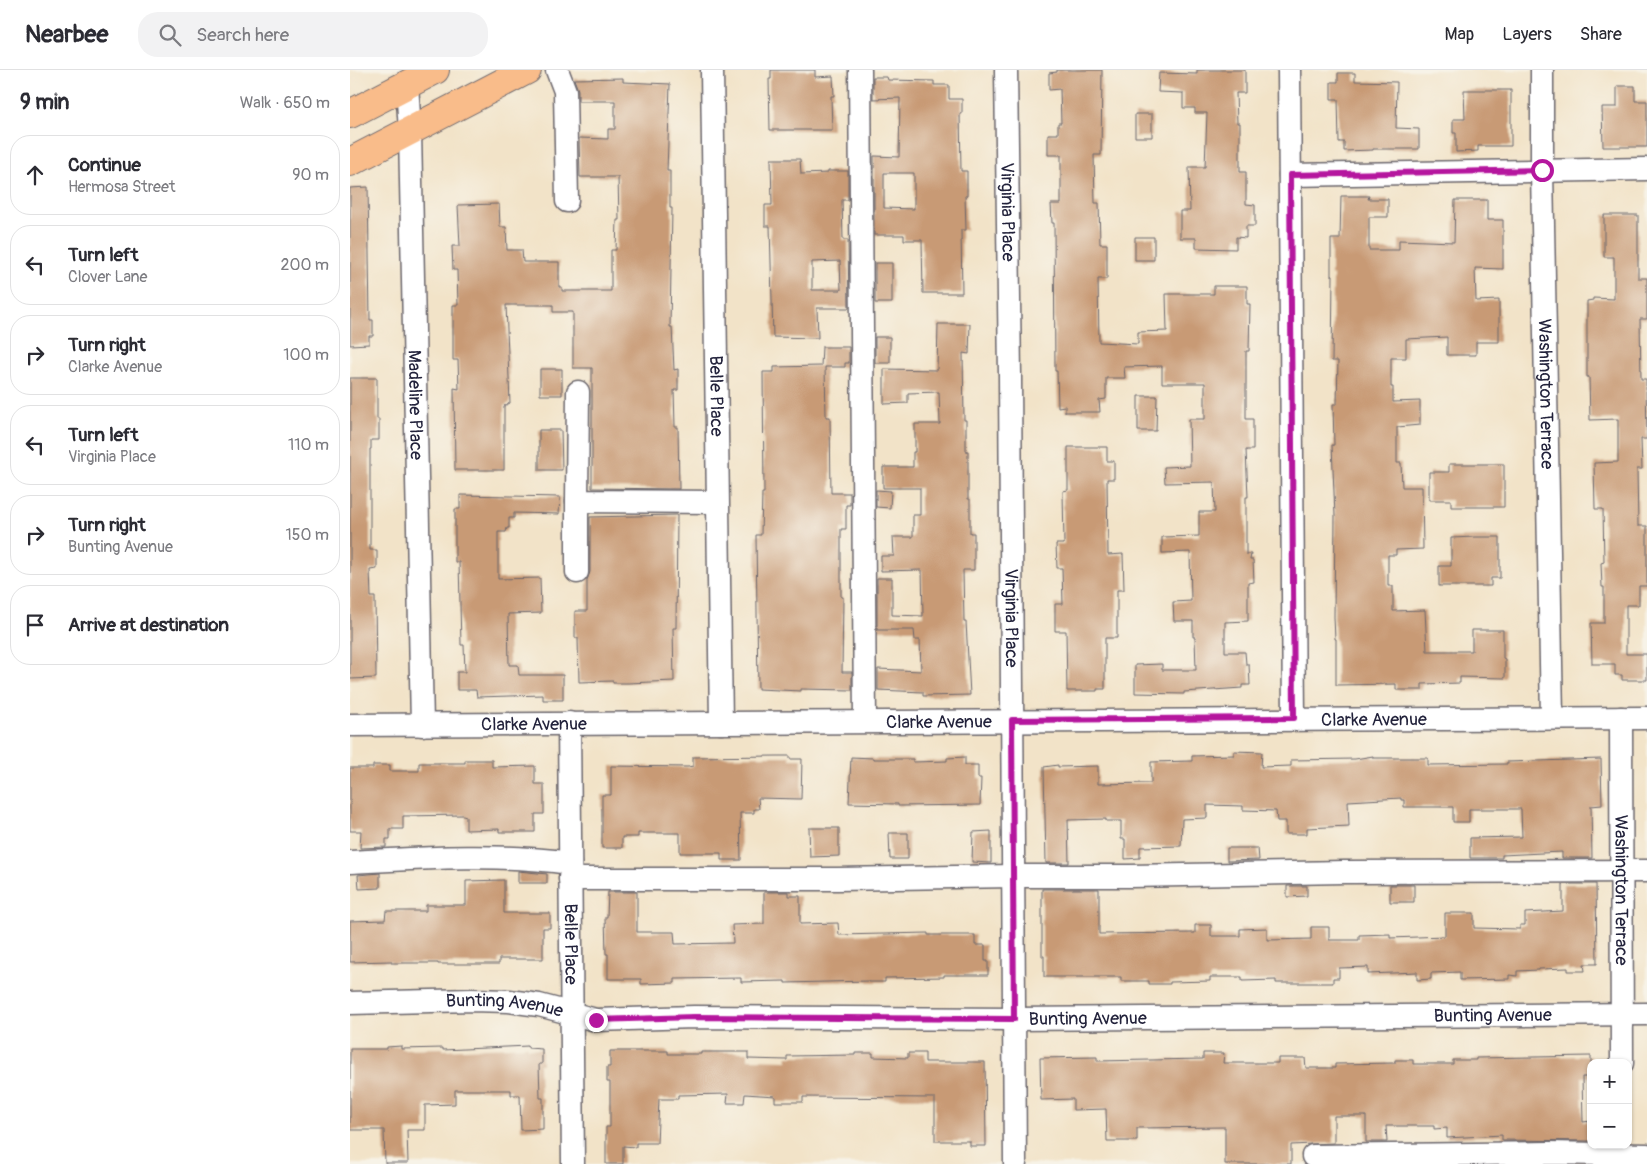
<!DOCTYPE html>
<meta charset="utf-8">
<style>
:root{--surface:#fff;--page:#f2f2f3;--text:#2b2b33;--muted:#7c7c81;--line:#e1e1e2}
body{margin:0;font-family:Pangolin,sans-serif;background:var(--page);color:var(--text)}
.controls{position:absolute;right:15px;bottom:15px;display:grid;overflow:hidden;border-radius:10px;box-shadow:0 1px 4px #0004}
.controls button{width:45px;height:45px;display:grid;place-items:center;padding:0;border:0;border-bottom:1px solid var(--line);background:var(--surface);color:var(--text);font:25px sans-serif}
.stop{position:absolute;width:15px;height:15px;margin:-11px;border:4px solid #b5179e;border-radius:50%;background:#fff}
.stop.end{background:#b5179e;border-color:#fff;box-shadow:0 1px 5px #0008}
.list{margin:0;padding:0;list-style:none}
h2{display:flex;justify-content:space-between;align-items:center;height:65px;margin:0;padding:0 20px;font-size:21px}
h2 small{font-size:16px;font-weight:400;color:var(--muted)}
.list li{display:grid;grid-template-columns:32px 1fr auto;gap:15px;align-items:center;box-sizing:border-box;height:80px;margin:0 10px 10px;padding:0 10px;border:1px solid var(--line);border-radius:20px}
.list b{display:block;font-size:19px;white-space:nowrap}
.list p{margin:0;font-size:16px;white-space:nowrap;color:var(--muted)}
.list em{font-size:16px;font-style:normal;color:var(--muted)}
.icon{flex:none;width:28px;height:28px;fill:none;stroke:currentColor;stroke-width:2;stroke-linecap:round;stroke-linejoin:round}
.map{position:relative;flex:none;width:1297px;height:1094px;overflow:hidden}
header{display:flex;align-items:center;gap:30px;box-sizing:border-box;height:70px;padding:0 25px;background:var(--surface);border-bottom:1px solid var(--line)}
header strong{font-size:24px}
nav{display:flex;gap:28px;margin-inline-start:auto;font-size:18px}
.search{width:350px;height:45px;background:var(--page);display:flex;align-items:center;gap:12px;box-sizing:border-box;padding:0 18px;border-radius:20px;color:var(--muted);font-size:19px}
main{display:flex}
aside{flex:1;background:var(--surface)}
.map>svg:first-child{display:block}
.building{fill:#c89a75;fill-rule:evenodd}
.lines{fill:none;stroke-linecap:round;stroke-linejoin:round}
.minor-casing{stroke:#6b666c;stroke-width:25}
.major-casing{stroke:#6b666c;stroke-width:30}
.minor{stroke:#fff;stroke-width:22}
.major{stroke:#f9bc8a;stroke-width:28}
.route{stroke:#b5179e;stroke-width:6}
.labels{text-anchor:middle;stroke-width:5;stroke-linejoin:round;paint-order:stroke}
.street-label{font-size:18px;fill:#22223b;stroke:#f7f3e8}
</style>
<header>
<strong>Nearbee</strong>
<div class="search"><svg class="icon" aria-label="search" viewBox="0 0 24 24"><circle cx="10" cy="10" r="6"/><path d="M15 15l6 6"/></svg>Search here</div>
<nav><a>Map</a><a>Layers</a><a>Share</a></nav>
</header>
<main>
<aside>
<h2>9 min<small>Walk · 650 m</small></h2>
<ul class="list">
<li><svg class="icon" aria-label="ahead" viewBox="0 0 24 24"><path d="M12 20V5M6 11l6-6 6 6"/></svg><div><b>Continue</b><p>Hermosa Street</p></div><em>90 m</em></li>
<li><svg class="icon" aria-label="left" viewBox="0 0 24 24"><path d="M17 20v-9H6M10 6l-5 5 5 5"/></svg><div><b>Turn left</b><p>Clover Lane</p></div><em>200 m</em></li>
<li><svg class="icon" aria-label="right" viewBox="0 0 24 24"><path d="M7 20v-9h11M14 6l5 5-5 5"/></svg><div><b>Turn right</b><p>Clarke Avenue</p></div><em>100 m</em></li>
<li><svg class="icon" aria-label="left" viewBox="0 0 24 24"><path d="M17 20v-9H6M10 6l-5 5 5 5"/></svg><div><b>Turn left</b><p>Virginia Place</p></div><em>110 m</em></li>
<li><svg class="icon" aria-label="right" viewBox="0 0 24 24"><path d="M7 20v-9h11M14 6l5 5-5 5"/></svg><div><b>Turn right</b><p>Bunting Avenue</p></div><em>150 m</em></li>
<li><svg class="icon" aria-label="arrive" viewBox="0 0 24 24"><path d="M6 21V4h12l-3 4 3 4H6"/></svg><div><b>Arrive at destination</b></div></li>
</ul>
</aside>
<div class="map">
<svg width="1297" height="1094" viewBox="0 0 1297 1094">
<rect width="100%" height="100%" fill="#f7f3e8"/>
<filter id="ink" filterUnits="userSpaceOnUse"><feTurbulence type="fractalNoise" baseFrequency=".02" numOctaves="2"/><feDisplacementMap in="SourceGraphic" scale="10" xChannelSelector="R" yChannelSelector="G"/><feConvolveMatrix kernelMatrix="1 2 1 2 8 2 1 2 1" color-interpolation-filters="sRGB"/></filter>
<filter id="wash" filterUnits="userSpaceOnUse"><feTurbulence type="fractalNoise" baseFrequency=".0096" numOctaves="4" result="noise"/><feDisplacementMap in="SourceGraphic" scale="20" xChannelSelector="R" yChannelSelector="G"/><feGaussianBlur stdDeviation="1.12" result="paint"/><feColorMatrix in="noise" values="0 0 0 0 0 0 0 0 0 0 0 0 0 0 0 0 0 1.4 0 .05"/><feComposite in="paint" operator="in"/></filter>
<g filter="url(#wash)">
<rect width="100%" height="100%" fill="#f2e3c8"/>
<g id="blocks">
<path class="building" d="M421,0H465V7L483,6L484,26H481L482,60H420L419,9H421Z
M707,0H752L751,85H744L745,133H749L750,174H757V209H748L749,272L788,274V262L817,261L816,224H864V216H897V234H900L899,281H896V349H903V380H896L898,427H896V484H901L900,490H903L904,512L898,513V551L875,552V582H895L896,594H899L900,615H892V618L834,622V624L785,623V595L812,594V600H846L845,567H843V551H824L823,532L841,531L840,482L812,483V467L849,466V442H865L864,412L815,413L814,397L840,396L839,349H855V313H812V296L774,297L775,308H756V329L749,330L750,342H715V336L708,337L707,301H705L704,153H702L701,134H711V85H698V64H708V53H711L710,19L699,20V3L707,2Z
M847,0H895V23H886L887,53H890V102H896V134L905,135V156H896V168L886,167V179L846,178V168H830V141H840L839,97H855L857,43H845V38H833V23L808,22L809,3L847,4Z
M988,3H1005V11L1047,12L1046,58L1069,59V79H1023V80L994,81V72H989L988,29H981V12H988Z
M523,7H537L538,10L584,11V15H599V29H612V43H610L611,101H617V126H615L616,160H611L612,223H573L572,170H554V165H524V86L549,87L550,28L523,29ZM534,103H564V139L534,138Z
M273,8V12L320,14L317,101H320V138H322L320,257H322L324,300L328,299V320H324L325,357H328L329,419L242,418V298H223V242H203V235H156L160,333L154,336V400H105L104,318L109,319L108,290H103V235H108L107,200H103L102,176H110L108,135L149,134L150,157H156L157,180H172L173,192H209V217H212V221H261V180H266L267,150H269L268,107H230L229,68L258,69V59H265V31H228V20L224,9Z
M1267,16H1285V31H1297V77H1253L1252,37H1267Z
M1114,20H1161V76H1128V81L1106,82V63H1103V49H1115Z
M785,44H802V67H785Z
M421,89H450L451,104L478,103V101H498V130H492L493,170H498L499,238H467L468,268L423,267L420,156H415V135H422ZM490,191L491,220H462V192Z
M18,117L20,250H23V266H19V274L0,275V118Z
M991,126H1019L1018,129H1038V147H1019V180H1049V170L1104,172L1105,130H1137V150H1153V199L1125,198L1126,231L1149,230V272H1126V285H1097V267L1056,269V288H1041V317H1043V332L1070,331V355L1047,357V393H1051L1052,417H1072L1073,479L1046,480V485H1038V516H1043V541L1075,540L1077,581H1122V560H1153V588L1155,589V608L1110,607V613L1072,614V620H1046V614L986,615V569H985L984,547L985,446L982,375H984L983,334H987L988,291H982L983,205L981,206V169H990Z
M1254,145H1288V208H1297V249H1290L1291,309H1296L1297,369H1291L1292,399H1287L1288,456H1297V516H1289V535H1276V584H1297V610H1272V605H1265V594H1242L1241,553H1254V517H1252L1251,493L1254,492L1253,439H1245L1244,393L1268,392V349L1240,350L1239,307H1237V231L1243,230V228L1264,229V187H1254Z
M785,167H804V190H785Z
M525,193H542V233H525Z
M588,254H620L619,284L613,283L614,350H616V381H618V429H620V463H624V500H613L614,552H616L620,625L573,626V622L528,620V599L571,601L570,570H565L564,560H527V508H542V545L573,546L572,500L531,501V486H544L543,467H563V445H570V418H533V397H563V382H565V354H590L589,322L558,323V333L534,334V299L587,300Z
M525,267H540V293H525Z
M472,277H499V293H495V297H475L476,347H480L481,423H500V435H496V459H491V527H493L492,602H502V620L451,619V621L408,619L406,465H411L412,423H414L413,302H424V297L471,296Z
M190,299H212V325H190Z
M0,308H27V349H29V370H21V379H20V480H27V499L20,500L21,527H25L26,608L0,609Z
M788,326H807L806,361H788Z
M189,360H211L212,400H189Z
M718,377H757V391H764V409H757L758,485L773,484L774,520H767V568H755V619H747V621H717L716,561H705V534H713L712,498H707L706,474H714L713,421L718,420Z
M1099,394H1154V437H1101V430H1079V402H1099Z
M526,420L541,421L540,438L526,437Z
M110,425L210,427L209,444L164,443V448H159V458H157L156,462H148V509L190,508L191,543L158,544L159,595H168L169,605H213V630H193V625L127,627L126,620H107V602H115L114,575H111L109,492H105V439H110Z
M327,445L326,558H323L324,611L278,613H263V611L229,612L228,568H225V541H237V510L240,502V447Z
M1125,467H1150V508H1141V516H1089V496H1101V468Z
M884,681L912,682L911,697L941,696V690L1005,689L1023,686V688H1078V695L1157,694V692L1251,689L1252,735L1241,736L1242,788H1212V782L1152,785V788H1120V768L1172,767L1171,739H1119V752H1103V737H1054V730H1051V728L998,731L999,756L957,758V764H936V751H927L926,741L893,740V736L857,735V748L832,749L831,776L790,777V788L775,789V769H771V751H756V749L718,750L719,793H696L694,697L708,695V697L748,696V714L801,713V692L842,691V686L884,685Z
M427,686H440V689H452L451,729L408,728L409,739H404V743H390L391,790H371V783H330V763H288V767H272V778H252V725H261V696L338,697L343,696V687Z
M501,687L523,688V689H563V692L597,691V688L615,687V695H628V708H631L630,735L548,736V734L499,733Z
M115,690H142V697L185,696V714H194V744H185V762H149V759L116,760V746L113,745L53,746V759H40V769H36V777L10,778L11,761H0V698H23V695H40V701H69V693H115Z
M459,758H489V786L460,787Z
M641,761V793L622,792L623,762Z
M539,763H558V789H540Z
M877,778H908L909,790L877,791Z
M168,801L197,804V813H168Z
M30,803V818L9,819L8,805Z
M154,810V843H200V858H193V889H149V894H88V893H41V891L0,892V851L35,850L36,841H76V835H116V811Z
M1213,814H1246L1247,894H1234L1235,901H1218V898L1189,899V900L1167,901V906L1159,905V909L1110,910V902L1081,903V909L1067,910V902L1018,904V897L989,898V908H983V913H926V910L892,911V907H860V911L820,912V914H799V911H771V907H694V886H692V819H749V864L845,863V855H861V866H890V859L917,858V870L961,869V857H979V870H1009V865L1040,864V868L1095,866V843H1124V858L1170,859V855H1175V843L1213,841Z
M1040,815H1064V832H1040Z
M937,816H957V826L937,827Z
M258,822H287V862H324L325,874L383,873L382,855L414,854V822H438V826H450V854L488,853L489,865L578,863V865H625V875H635V891H638V905H594V907L535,908V912H518V911L435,913V911L391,912V908L325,909V913L291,914V909H258V884H256L255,847H257Z
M51,976V979L93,978V980L178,976V978L192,979V994H189L190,1028H193V1059L171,1060L170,1025H161V1020H105V1034L75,1035V1060H57L58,1093H35L34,1060H0V979H37V977Z
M260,981H318V984H351V982H398V989L437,990V986L505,985V983H523V987L558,988V983H575V992H635L636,1076H620V1071H585V1028L453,1027V1032H425V1026L395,1024L394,1033H377L378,1024L328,1025V1029H309L307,1073H286V1077L273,1076V1094H256V1057H260V1012H257V997H260Z
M853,983H874L873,993H928V988H955L956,998H985V994L1045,993V990H1063V994H1103V990H1126V988L1241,986V1007H1232L1233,1052L1241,1051V1071L1152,1070V1065L1097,1068V1058L1084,1059V1056H1036L1037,1072H1016V1046H984V1073L941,1075V1094H875V1057L787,1058V1071H757L756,1039L723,1040V1029L691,1030L690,988L747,987V991L853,989Z"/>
</g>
</g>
<g filter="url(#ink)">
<use href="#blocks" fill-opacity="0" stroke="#6b666c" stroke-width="1"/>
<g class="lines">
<defs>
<g id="minor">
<path d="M207,0L215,21L217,131"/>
<path id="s1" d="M362,0L371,653"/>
<path d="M510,0L515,651"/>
<path id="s2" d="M656,0L660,306L665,1094"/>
<path d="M939,0L944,649"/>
<path id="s3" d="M1192,0V100L1202,647"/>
<path id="s4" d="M57,15L60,61L72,655"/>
<path d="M940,105L1297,99"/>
<path d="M228,322L227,431L367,432"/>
<path d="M227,431V502"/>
<path id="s5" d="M1271,648L1272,993"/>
<path id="s6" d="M219,653L223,1094"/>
<path id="s7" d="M0,655L1297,648"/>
<path d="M0,792C73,788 147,783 220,793"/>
<path d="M220,809H488L663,806H781L994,802L1297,801"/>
<path id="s8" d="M0,933L122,930L159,931L189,935L246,950L344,947L664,949L1297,944"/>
<path d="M963,1086L1199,1083L1297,1085"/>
</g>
<path id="major" d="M0,44L85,0
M0,92L177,0"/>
</defs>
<use href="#minor" class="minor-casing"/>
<use href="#major" class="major-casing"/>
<use href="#minor" class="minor"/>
<use href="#major" class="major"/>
</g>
</g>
<g class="lines" filter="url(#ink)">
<path class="route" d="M246,950L344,947L664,949L662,650L944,648L940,105L1192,100"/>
</g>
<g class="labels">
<g class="street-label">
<text dy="6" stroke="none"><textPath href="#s2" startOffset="142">Virginia Place</textPath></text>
<text dy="6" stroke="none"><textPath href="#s3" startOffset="324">Washington Terrace</textPath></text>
<text dy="6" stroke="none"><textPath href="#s1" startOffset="326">Belle Place</textPath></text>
<text dy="6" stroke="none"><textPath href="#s4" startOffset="320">Madeline Place</textPath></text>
<text dy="6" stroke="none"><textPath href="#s2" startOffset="548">Virginia Place</textPath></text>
<text dy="6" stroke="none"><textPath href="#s7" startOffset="1024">Clarke Avenue</textPath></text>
<text dy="6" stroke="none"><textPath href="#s7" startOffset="589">Clarke Avenue</textPath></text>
<text dy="6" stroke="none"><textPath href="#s7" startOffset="184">Clarke Avenue</textPath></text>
<text dy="6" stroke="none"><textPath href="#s5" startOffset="172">Washington Terrace</textPath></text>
<text dy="6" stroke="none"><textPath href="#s6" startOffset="221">Belle Place</textPath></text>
<text dy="6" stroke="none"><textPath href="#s8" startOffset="155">Bunting Avenue</textPath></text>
<text dy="6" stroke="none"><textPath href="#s8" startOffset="1145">Bunting Avenue</textPath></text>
<text dy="6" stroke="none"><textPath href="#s8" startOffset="740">Bunting Avenue</textPath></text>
</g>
</g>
</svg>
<div class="controls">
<button>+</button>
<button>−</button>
</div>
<div class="stop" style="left:1192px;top:100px"></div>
<div class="stop end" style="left:246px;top:950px"></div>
</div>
</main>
